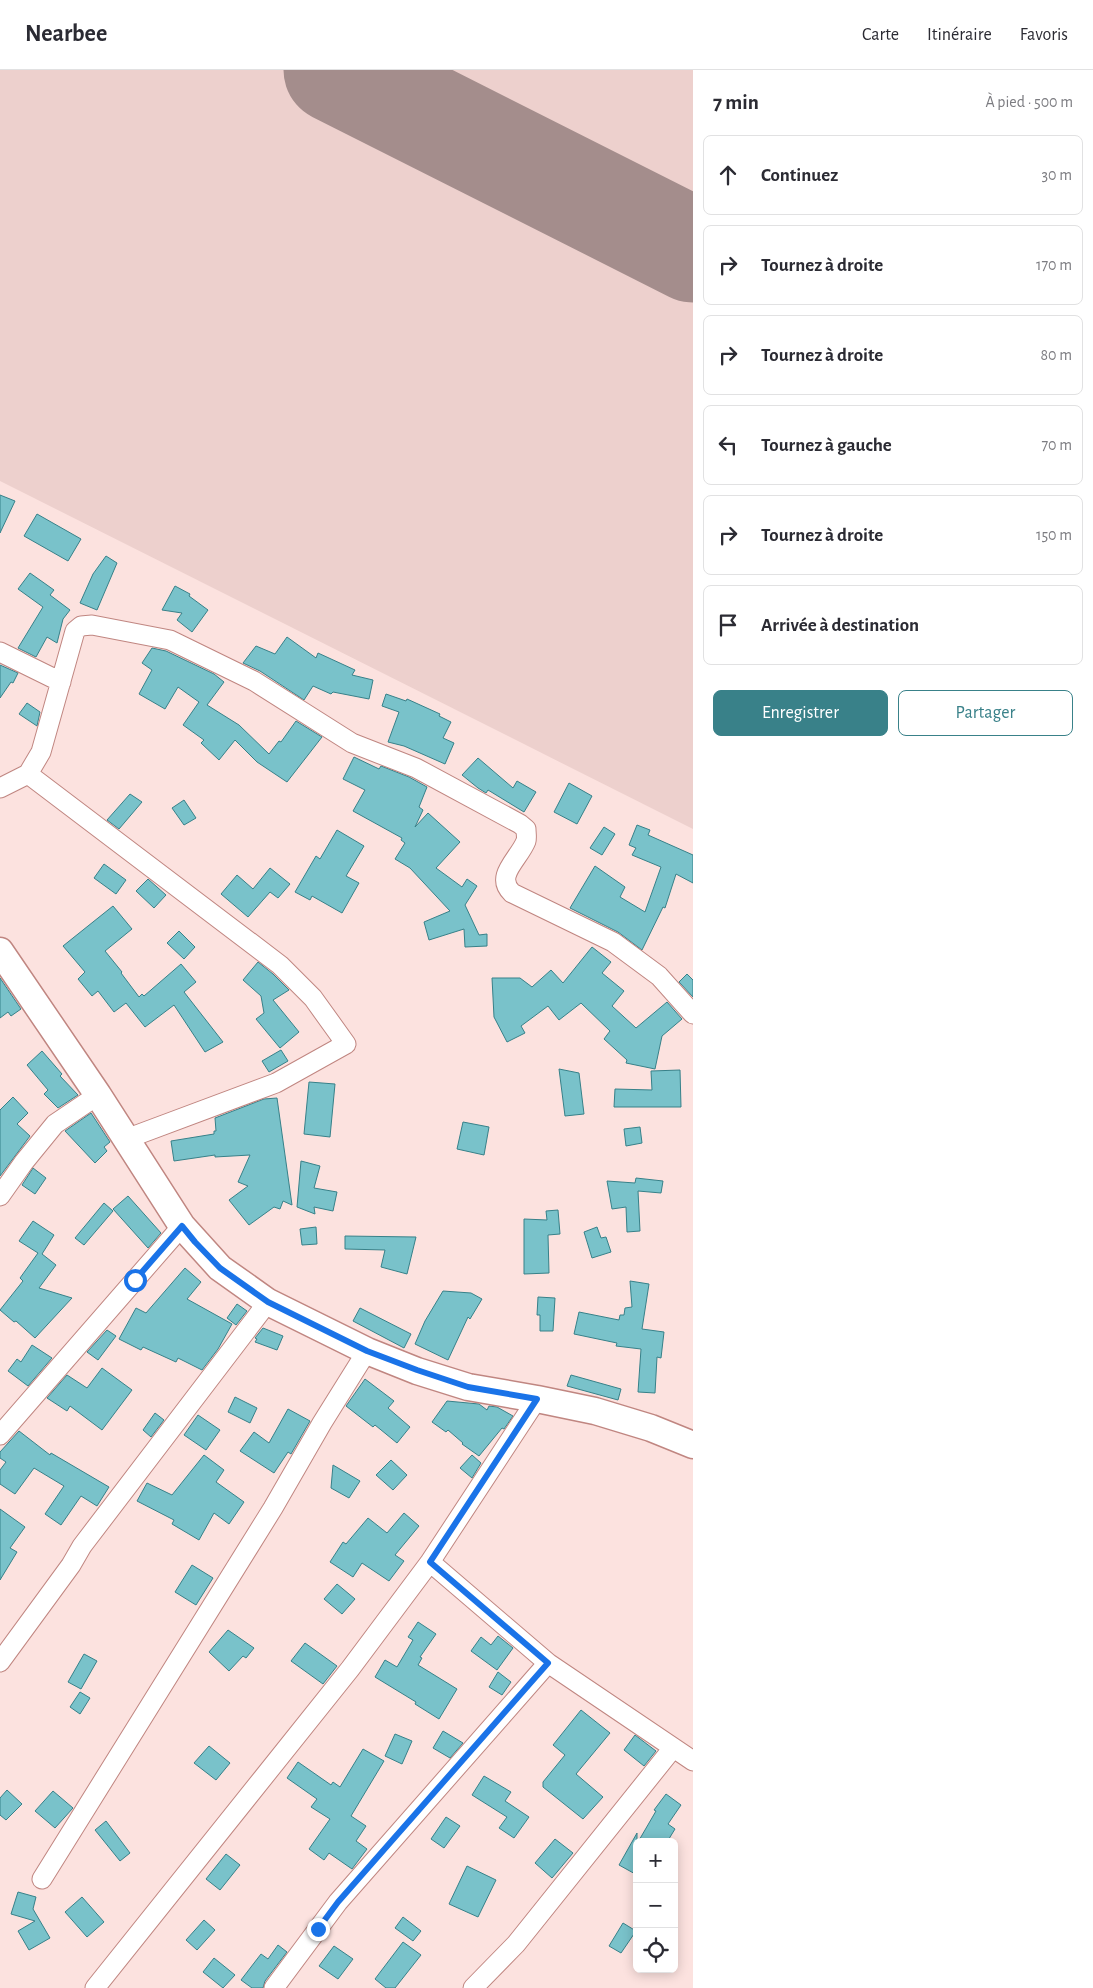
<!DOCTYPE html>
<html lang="fr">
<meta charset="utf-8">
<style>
:root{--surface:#fff;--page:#f2f2f3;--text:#2b2b33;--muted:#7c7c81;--line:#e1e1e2;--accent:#398189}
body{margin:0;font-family:"Alegreya Sans",sans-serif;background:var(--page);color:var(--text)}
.controls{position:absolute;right:15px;bottom:15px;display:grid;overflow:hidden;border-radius:8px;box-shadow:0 2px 12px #0003}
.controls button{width:45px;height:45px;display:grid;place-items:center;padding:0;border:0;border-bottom:1px solid var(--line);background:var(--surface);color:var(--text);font:25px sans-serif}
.stop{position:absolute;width:15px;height:15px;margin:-11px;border:4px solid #1a73e8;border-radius:50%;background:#fff}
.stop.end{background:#1a73e8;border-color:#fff;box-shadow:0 1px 5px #0008}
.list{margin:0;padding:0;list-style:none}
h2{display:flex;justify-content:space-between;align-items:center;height:65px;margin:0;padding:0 20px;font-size:21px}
h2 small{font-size:16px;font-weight:400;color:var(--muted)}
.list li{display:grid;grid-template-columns:32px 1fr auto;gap:15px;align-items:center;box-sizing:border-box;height:80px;margin:0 10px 10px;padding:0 10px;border:1px solid var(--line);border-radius:8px}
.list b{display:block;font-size:19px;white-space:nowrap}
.list em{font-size:16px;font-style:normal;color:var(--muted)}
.actions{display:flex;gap:10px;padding:15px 20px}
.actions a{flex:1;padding:11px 0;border:1px solid var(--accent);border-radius:8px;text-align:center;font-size:18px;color:var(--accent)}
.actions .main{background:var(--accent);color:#fff}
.icon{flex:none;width:28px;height:28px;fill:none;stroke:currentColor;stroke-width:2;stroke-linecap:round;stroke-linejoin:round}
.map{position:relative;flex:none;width:693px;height:1918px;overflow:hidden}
header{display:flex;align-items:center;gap:30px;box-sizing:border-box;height:70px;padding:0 25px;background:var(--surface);border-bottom:1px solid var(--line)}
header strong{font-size:24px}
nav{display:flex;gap:28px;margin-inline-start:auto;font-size:18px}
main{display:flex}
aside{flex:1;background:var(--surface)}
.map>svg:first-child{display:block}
.built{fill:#edd0cd}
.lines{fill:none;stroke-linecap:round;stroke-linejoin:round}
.runway{stroke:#a48d8c;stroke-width:105}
.building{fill:#79c2ca;stroke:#378189}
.minor-casing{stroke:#c08681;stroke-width:21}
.secondary-casing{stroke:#c08681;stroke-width:29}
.minor{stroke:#fff;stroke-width:19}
.secondary{stroke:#fff;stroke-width:26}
.route{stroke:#1a73e8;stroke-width:6}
</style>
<header>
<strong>Nearbee</strong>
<nav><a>Carte</a><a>Itinéraire</a><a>Favoris</a></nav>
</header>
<main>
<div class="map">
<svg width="693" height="1918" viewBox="0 0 693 1918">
<rect width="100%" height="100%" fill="#fce2df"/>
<path class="built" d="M0,0H693V759L0,411Z"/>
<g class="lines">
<path class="runway" d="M336,0L693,180"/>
</g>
<path class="building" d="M0,425L15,431L0,463Z
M37,444L81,469L68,491L24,466Z
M106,486L117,493L97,540L80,533L93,504Z
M30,503L54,520L50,525L70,540L63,549L57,573L47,567L36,587L18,578L43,537L18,519Z
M175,516L190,524L189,526L208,540L192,562L177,550L182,543L162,540Z
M287,567L316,588L318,583L355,600L352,605L373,610L369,629L333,622L331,624L313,616L304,630L260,601L243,593L256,576L275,584Z
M152,578L166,581L214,604L224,612L207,635L239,655L269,684L279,671L281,672L296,651L322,667L287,712L257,692L235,670L219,690L201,673L204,670L183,655L199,632L178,617L165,639L139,624L152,600L142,593Z
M0,595L18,603L13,613L11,612L0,628Z
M386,624L406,631L407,629L440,644L439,646L451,652L443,668L454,673L445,694L404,676L388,672L399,642L382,636Z
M27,633L40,642L37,656L19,644Z
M354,687L379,699L381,696L409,707L427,717L419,737L423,740L415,757L428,743L460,772L436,798L462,817L467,809L477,816L465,835L479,865L487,864V876L465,877L464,859L429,870L424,852L450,841L410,798L395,789L405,773L401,770L402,768L353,741L365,720L343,709Z
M478,688L513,718L517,711L536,722L524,742L488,720L486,723L478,718L462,705Z
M569,713L592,726L577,754L554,742Z
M130,724L142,732L119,759L107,750Z
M184,730L196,748L184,755L172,738Z
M637,755L650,760L648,765L693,785V813L676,804L665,838L663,837L642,880L618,862L570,838L595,796L625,817L620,827L645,842L661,797L632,785L636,778L629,775Z
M604,757L615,764L602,785L590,778Z
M337,760L364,776L346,806L359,813L342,843L312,826L310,830L295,822L316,786L320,789Z
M104,794L126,810L116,824L94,808Z
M270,798L290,814L278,828L270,822L248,847L221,824L237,805L253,819Z
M148,809L166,825L154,838L136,821Z
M113,836L132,859L105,881L122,902L121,903L139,927L142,924L144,926L181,894L196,912L184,922L223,972L205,982L174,935L145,957L126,933L114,942L98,921L92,926L78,909L85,902L63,876Z
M179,861L195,877L184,889L167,873Z
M592,877L611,892L602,903L624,921L612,936L636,958L667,932L682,949L662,966L655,999L626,993L627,990L604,969L610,961L581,933L559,950L548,936L521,956L525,963L507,972L494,947L492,908H520L532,917L551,900L563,913Z
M258,892L273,904L289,920L273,930L299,962L280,978L256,949L264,943L261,926L243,910Z
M687,904L693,910V927L679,912Z
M0,908L21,939L11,946L8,942L0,948Z
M281,980L288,991L269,1002L262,991Z
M42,981L62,1004L60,1006L78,1025L58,1038L44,1024L48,1020L27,995Z
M559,999L579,1003L584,1044L565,1046Z
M680,1000L681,1037H614L615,1019L652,1020L651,1001Z
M309,1012L335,1014L330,1067L304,1064Z
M13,1027L28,1043L17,1054L30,1066L0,1106V1040Z
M277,1028L292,1135L283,1131L280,1139L274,1137L249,1155L229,1130L248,1116L238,1112L250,1085L215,1087V1085L174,1091L171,1071L214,1064V1061H216L215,1048L264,1029Z
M91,1043L110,1072L104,1077L107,1081L95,1093L65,1061Z
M463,1052L489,1057L484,1085L457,1079Z
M640,1057L642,1073L626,1076L624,1059Z
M301,1091L320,1096L314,1118L337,1122L333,1141L314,1137L315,1144L297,1137Z
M33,1098L46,1108L35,1124L22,1115Z
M636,1108L663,1111L661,1123L638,1121L640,1161L627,1162L626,1137L612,1139L607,1111L635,1113Z
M128,1126L161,1163L148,1178L113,1139Z
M104,1133L113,1141L84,1175L75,1168Z
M558,1140L560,1164L548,1165L549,1203L524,1204V1149L547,1150L546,1141Z
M33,1151L54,1165L42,1184L56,1195L39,1218L72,1228L35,1268L16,1251L14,1252L0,1240L23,1211L20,1208L38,1183L19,1171Z
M316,1157L317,1174L302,1175L300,1159Z
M597,1157L601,1168L606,1167L611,1182L592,1188L584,1162Z
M345,1166L416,1167L407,1204L381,1197L385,1180L345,1179Z
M185,1198L201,1212L187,1229L232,1254L218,1279L202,1300L178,1288L176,1292L143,1277L141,1280L119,1269L136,1238L146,1243Z
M630,1211L649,1214L642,1259L664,1262L661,1288L657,1287L655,1323L638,1322L641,1279L616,1276L617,1273L574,1264L579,1242L619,1250L620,1245H624L625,1238L632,1237Z
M443,1221L471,1223L482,1229L470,1249L468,1247L448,1290L415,1274L425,1251Z
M538,1227L555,1228L553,1261H540V1245H537Z
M237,1234L247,1241L236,1255L227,1248Z
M360,1238L411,1264L404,1278L353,1251Z
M263,1258L283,1266L277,1280L255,1272L257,1269L255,1268Z
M107,1260L116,1266L98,1290L87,1282Z
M32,1275L52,1288L28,1316L8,1301L17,1289L21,1292Z
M102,1298L132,1320L102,1360L70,1336L67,1341L47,1328L67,1305L87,1318Z
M571,1305L621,1319L618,1330L567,1316Z
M365,1309L394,1331L388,1338L410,1357L397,1373L375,1355L373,1357L346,1336Z
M235,1327L257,1338L250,1353L228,1342Z
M447,1331L479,1334L487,1340L489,1336L497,1337L513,1346L504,1359L502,1358L479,1386L462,1374L463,1373L448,1360L446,1362L432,1352Z
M288,1339L310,1351L291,1384L288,1382L274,1403L240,1381L254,1362L269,1373Z
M155,1343L164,1350L151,1367L143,1360Z
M198,1345L220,1360L206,1380L184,1365Z
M19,1361L50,1385L51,1383L109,1417L97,1436L81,1426L61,1455L45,1444L64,1416L34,1398L15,1424L0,1414V1400L6,1392L0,1388V1382Z
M204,1385L224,1400L216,1412L244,1432L229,1454L214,1443L199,1470L172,1454L174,1450L137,1431L147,1413L172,1425Z
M472,1385L481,1393L472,1408L460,1398Z
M391,1390L407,1405L393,1420L376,1405Z
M333,1395L360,1411L349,1428L331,1418Z
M0,1439L25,1457L10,1478L17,1482L0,1510Z
M404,1443L419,1456L395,1485L404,1491L389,1511L362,1493L353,1507L330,1492L343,1472L346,1474L368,1448L387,1463Z
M192,1495L213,1508L196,1535L175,1522Z
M337,1514L355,1529L342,1544L324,1529Z
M418,1552L436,1564L420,1587L422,1588L418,1595L457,1619L439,1649L415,1634L416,1632L375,1607L385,1590L397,1597L413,1570L408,1567Z
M228,1560L254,1578L246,1588L243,1586L229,1601L209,1582Z
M498,1566L513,1578L497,1600L471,1581L481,1567L491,1575Z
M305,1573L337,1596L323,1614L291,1591Z
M84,1584L97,1591L81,1619L68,1612Z
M498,1602L511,1612L502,1625L489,1617Z
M80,1622L90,1628L80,1644L70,1637Z
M581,1640L610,1663L576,1704L603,1727L583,1749L543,1717V1712L565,1685L553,1675Z
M443,1661L463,1673L450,1688L433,1678Z
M395,1664L412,1671L402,1694L385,1686Z
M635,1665L656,1681L644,1696L624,1680Z
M209,1676L230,1693L216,1710L194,1693Z
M363,1679L384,1691L351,1746L366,1756L356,1771L367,1779L352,1799L329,1783L324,1790L309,1779L330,1749L311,1737L317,1729L287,1708L298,1692L331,1715L333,1712L340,1717Z
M484,1706L511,1722L505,1731L529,1747L514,1768L499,1758L507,1747L472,1725Z
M7,1720L22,1734L6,1750L0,1745V1728Z
M53,1721L73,1738L55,1758L35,1741Z
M666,1724L681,1735L668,1754L675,1759L667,1772H638L656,1741L654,1740Z
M446,1747L460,1756L444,1778L431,1769Z
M106,1751L130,1783L120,1791L95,1760Z
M637,1763V1805L619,1795Z
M555,1769L573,1783L552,1808L535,1793Z
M226,1784L240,1795L220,1820L206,1809Z
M467,1796L496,1810L478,1847L449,1834Z
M18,1822L36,1827L33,1839L50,1868L29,1880L18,1861L35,1851L11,1844Z
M82,1827L104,1852L87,1867L65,1842Z
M403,1847L421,1861L413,1871L395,1858Z
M204,1850L215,1860L197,1880L186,1870Z
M623,1853L636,1861L621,1883L609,1876Z
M403,1872L421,1885L395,1918H386L375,1909Z
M278,1875L287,1882L265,1911L263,1918H252L241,1910L261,1884L268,1889Z
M334,1876L353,1889L338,1909L319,1896Z
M214,1888L235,1905L223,1918L203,1902Z"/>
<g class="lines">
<defs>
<path id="minor" d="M0,582L61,612
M28,704L280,895L313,928L346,974L276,1013L126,1069
M0,718L28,704L41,682L75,561L81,556L92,555L170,570L254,611L352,673L416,698L520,754L526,759C526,763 527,768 526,771C519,789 494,806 512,823L613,872L659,906L693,944
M0,1126L24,1092L55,1054L98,1025
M0,1365L182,1156
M430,1492L548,1593L693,1691
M0,1592L71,1495L82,1476L268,1232
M42,1809L273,1438L322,1353L367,1281
M95,1918L350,1599L430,1492L537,1329
M274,1918L338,1832L548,1593
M473,1918L516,1874L673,1678"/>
<path id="secondary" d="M0,881L98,1025L182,1156L220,1198L268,1232L367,1281L417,1301L468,1317L537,1329L595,1341L651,1358L693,1375"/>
</defs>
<use href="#minor" class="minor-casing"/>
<use href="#secondary" class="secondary-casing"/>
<use href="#minor" class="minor"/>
<use href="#secondary" class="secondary"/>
</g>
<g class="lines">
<path class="route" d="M135,1210L182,1156L195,1172L220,1198L268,1232L367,1281L417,1300L468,1317L537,1329L430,1492L548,1593L338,1832L318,1859"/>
</g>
</svg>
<div class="controls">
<button>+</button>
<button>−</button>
<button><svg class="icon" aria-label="locate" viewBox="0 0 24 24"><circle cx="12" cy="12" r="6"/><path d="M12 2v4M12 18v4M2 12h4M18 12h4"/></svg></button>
</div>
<div class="stop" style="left:135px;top:1210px"></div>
<div class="stop end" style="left:318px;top:1859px"></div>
</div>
<aside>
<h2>7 min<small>À pied · 500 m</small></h2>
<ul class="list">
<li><svg class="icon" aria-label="ahead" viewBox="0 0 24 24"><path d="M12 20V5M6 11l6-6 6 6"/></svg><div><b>Continuez</b></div><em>30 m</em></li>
<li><svg class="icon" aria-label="right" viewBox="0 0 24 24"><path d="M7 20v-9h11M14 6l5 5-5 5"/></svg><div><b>Tournez à droite</b></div><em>170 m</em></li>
<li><svg class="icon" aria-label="right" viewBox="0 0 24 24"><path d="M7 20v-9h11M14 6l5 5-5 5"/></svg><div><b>Tournez à droite</b></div><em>80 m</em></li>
<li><svg class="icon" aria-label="left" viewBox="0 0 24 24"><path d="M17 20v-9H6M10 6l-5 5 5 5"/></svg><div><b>Tournez à gauche</b></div><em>70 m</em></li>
<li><svg class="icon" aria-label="right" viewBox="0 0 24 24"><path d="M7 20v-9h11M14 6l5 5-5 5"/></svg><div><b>Tournez à droite</b></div><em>150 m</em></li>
<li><svg class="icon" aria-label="arrive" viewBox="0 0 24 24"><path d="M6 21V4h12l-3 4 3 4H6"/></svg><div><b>Arrivée à destination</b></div></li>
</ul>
<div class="actions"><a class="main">Enregistrer</a><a>Partager</a></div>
</aside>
</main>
